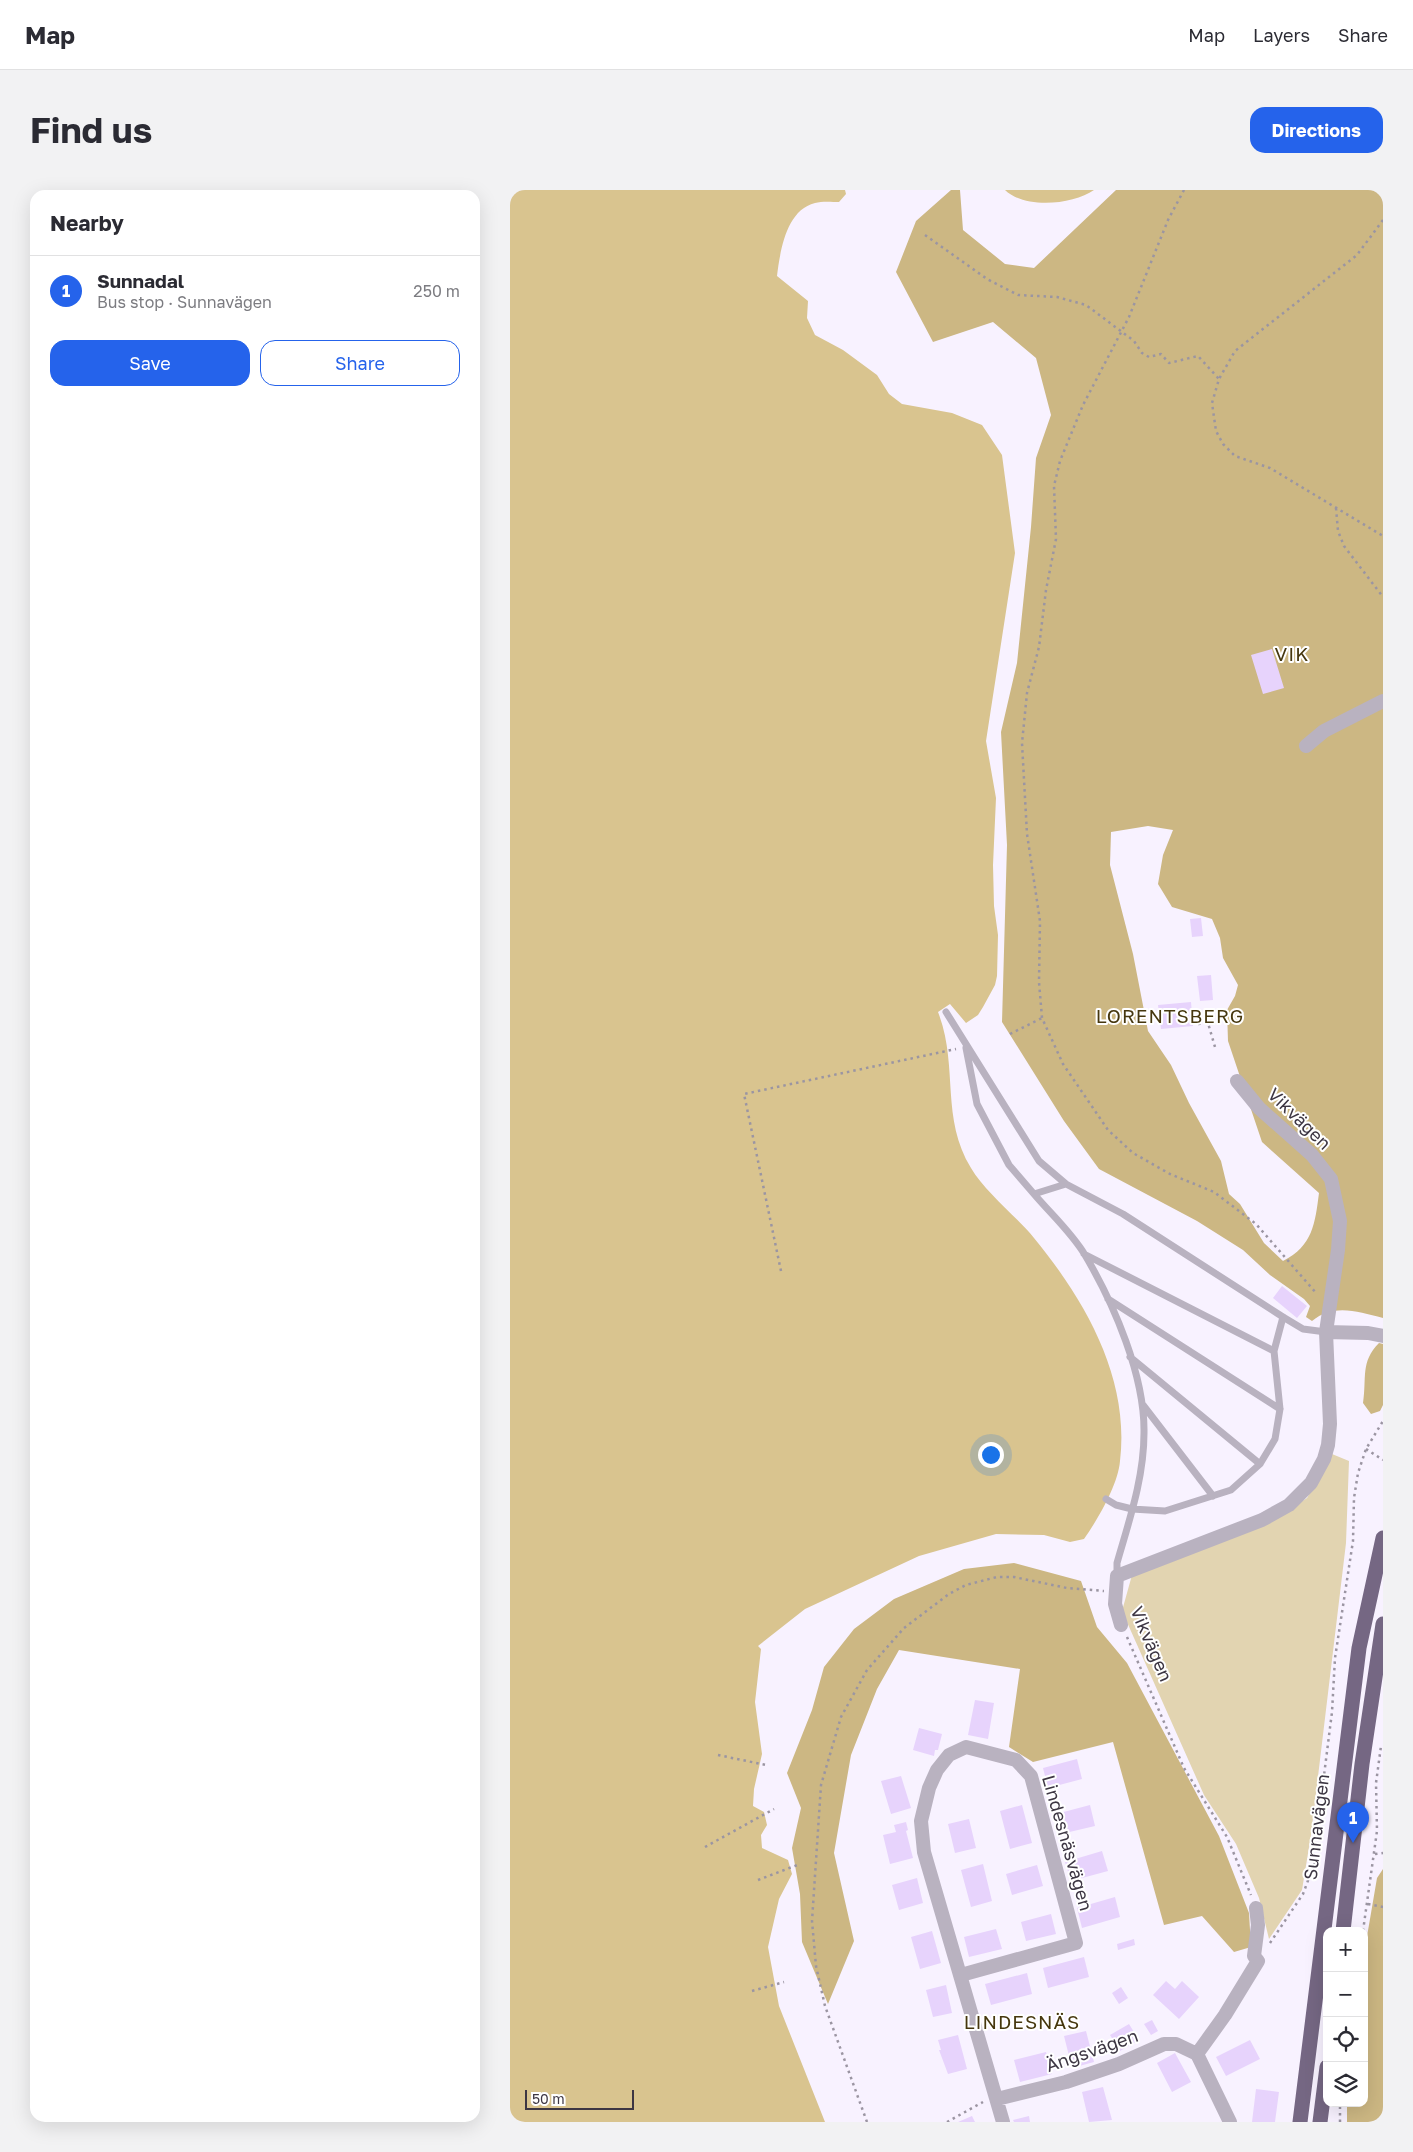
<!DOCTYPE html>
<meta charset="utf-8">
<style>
:root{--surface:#fff;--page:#f2f2f3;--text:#2b2b33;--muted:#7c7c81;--line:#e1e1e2;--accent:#2563eb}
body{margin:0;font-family:"Golos Text",sans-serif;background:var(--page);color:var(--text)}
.controls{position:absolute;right:15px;bottom:15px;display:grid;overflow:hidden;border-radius:10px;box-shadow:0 5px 20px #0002}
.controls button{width:45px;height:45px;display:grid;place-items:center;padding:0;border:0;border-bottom:1px solid var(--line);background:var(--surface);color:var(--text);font:25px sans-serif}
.scale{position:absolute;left:15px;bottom:12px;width:109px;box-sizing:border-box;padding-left:5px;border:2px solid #3d3643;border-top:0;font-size:14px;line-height:18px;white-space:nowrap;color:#3d3643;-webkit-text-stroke:4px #fff;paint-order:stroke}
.you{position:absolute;left:480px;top:1264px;width:18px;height:18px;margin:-12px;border:4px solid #fff;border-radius:50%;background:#1a73e8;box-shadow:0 0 0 8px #1a73e833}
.badge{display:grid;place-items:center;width:32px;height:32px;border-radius:50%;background:var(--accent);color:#fff;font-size:16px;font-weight:700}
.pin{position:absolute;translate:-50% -41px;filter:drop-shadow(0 1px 2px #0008)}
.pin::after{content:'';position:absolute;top:26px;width:18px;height:15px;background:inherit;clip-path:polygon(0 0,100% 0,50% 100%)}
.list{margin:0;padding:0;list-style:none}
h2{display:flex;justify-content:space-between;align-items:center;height:65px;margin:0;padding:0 20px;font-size:21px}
h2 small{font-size:16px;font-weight:400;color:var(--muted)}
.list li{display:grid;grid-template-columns:32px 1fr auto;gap:15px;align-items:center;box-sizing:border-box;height:70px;padding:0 20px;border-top:1px solid var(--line)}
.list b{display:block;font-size:19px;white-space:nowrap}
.list p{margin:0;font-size:16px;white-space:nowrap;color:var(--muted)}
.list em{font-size:16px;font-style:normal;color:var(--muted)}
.actions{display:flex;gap:10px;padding:15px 20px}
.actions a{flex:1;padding:11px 0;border:1px solid var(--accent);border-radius:15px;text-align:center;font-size:18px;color:var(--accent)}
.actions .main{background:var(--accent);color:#fff}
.icon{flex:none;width:28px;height:28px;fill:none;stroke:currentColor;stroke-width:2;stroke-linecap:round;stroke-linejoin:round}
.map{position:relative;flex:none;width:873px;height:1932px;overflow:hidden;border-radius:15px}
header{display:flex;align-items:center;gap:30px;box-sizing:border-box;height:70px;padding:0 25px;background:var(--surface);border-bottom:1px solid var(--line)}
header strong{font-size:24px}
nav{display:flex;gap:28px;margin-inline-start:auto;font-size:18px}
.intro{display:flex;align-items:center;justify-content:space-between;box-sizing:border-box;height:120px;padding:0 30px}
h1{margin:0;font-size:35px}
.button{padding:12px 22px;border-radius:15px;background:var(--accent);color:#fff;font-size:18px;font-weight:700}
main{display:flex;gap:30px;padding:0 30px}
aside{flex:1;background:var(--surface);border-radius:15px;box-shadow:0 5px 20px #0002}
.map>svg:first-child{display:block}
.green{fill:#e2d4b1}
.forest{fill:#ccb783;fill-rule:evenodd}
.water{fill:#d9c48f}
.building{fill:#e7d3fc}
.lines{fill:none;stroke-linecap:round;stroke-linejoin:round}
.path{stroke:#9b95a2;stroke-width:2.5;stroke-dasharray:2.5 4;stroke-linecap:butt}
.lane{stroke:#b9b2c0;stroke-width:7}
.street{stroke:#b9b2c0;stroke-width:14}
.highway{stroke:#756783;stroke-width:15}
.labels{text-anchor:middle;stroke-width:4;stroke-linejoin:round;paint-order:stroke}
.street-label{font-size:18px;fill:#3d3643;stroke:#fff}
.neighbourhood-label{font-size:19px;letter-spacing:1px;fill:#46370e;stroke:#fff}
</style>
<header>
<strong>Map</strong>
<nav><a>Map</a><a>Layers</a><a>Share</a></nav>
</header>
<div class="intro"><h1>Find us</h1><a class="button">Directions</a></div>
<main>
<aside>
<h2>Nearby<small></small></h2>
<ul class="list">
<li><span class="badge">1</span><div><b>Sunnadal</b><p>Bus stop · Sunnavägen</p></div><em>250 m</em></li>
</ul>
<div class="actions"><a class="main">Save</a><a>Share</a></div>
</aside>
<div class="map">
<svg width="873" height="1932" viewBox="0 0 873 1932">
<rect width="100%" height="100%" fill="#f8f2ff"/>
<path class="green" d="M822,1264L839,1271L836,1353L801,1645L792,1700L759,1749L749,1708L726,1654L694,1605L612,1421L622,1385L754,1336L797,1308Z"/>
<path class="forest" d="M441,0H450L453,40L495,74L524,78L606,0H873V1128C847,1122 825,1113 802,1131L796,1127L800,1116L794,1109L760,1085L733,1060L687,1031L589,979L554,931L492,832L497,655L491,542L507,473L521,337L526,268L541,225L526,168L483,132L423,152L386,82L406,31ZM638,636L663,640L653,665L648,694L662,717L702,729L710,748L713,768L728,795L725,806L717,820L718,851L752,952L809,1003C805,1033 803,1056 773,1071L754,1053L730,1014L719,1004L711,971L679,913L661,875L638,841L623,764L600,675L601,642Z
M869,1153L873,1154V1215L870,1221L861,1224L853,1213C857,1188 850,1172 869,1153Z
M504,1373L571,1391L587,1437L617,1473L709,1646L739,1723L741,1757L724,1762L692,1726L654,1735L603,1552L523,1572L499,1557L510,1479L389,1460L367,1499L341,1565L324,1663L344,1751L318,1814L292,1752L290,1704L282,1658L291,1618L277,1583L302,1520L314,1477L344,1439L384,1409L454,1379Z
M873,1679V1932H837V1913H854V1764L867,1688Z"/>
<path class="water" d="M0,0H335L336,4L329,12C322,12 312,11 305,13C276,20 270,62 267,86L298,111L297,128L305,145L333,160L367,185L379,204L392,214L442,223L472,235L492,265L505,363L476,551L486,608L483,675L484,716L488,745L487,786L485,795L473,817L468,825L456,833L440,814L428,822C449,876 430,927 461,978C475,1002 506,1026 524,1048C575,1110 620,1188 610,1271C608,1295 588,1329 574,1349L560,1352L534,1345L486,1344L409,1366L295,1419L248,1456L251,1459L245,1512L252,1564L244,1599L243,1616L254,1622L257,1635L251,1645L252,1658L278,1670L282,1684L269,1709L258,1757L269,1816L315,1932H0Z
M495,0H584C563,15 514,19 495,0Z"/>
<path class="building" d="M762,459L774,498L753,504L741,465Z
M691,728L693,746L682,747L680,729Z
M701,785L703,810L690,811L687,786Z
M681,812L683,836L651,839L648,815Z
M772,1096L797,1116L787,1128L763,1108Z
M465,1510L484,1513L478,1549L458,1545Z
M409,1538L432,1544L428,1560H425L424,1566L403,1560Z
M567,1569L572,1589L538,1598L533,1578Z
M391,1586L401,1618L381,1624L371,1591Z
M512,1615L522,1653L500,1659L490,1621Z
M580,1615L585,1636L551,1644L546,1624Z
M459,1629L466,1658L445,1663L438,1634Z
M396,1632L398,1640L396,1641L403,1668L380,1674L373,1645L386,1642L384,1635Z
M592,1661L598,1681L561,1691L555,1672Z
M473,1674L482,1711L461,1717L451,1680Z
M527,1675L533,1696L502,1705L496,1684Z
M407,1688L413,1713L389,1720L382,1695Z
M605,1707L610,1727L572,1738L567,1718Z
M541,1724L546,1744L516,1751L511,1732Z
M486,1739L492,1759L459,1767L454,1747Z
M422,1741L431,1773L410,1779L401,1747Z
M624,1749L625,1755L608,1760L607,1754Z
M574,1767L579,1787L538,1798L533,1778Z
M517,1783L522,1804L481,1815L475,1794Z
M656,1791L665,1799L672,1791L689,1807L669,1829L643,1805Z
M436,1795L442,1823L423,1827L416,1800Z
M611,1797L618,1808L609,1814L602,1803Z
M642,1830L648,1841L641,1845L634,1834Z
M619,1834L629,1850L610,1861L600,1845Z
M576,1841L584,1872L562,1878L554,1846Z
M448,1845L457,1879L438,1884L429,1860H431L428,1850Z
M740,1850L750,1869L716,1886L706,1867Z
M536,1862L542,1884L510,1892L504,1870Z
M665,1863L681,1892L662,1902L647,1873Z
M593,1897L602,1930L579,1932L572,1902Z
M746,1899L769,1902L765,1932H742Z
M462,1926L465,1932H448Z
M519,1926L520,1932H504L503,1930Z"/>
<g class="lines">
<path class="path" d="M674,0L658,30L619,127L573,215L550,271L544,296L546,349L536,400L529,457L517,503L512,553L517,644L530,731L529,792L532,828L553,874L598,940L623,963L660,984L704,1002L746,1034L807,1104
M873,30L847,65L725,161L709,189L702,213L706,241L713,254L725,266L760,278L873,346
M415,45L477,89L508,105L547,107L576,115L624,151L632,163L639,167L651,164L659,173L688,166L709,189
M826,318L828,341L834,356L873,407
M688,834L698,833L705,857
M500,844L532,828
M271,1081L234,904L446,859
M856,1259L873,1270
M617,1447L674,1578L717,1647L741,1705
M208,1565L256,1575
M195,1657L264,1619
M865,1664L873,1663
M248,1690L290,1674
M858,1714L873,1717
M853,1741L867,1641L866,1593L871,1556
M760,1753L793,1704L806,1669L809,1625L822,1522L825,1468L843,1351L844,1308L848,1283L856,1259L873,1231
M242,1801L274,1792
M357,1932L315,1816L306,1776L302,1731L311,1595L331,1527L357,1480L394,1438L439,1404L456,1395L487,1387H504L557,1398L594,1401
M437,1932L473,1912
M830,1932V1913"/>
<path class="lane" d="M436,822L529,971L556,994
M456,858L467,914L499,975L524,1004
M574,1064L764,1161
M598,1109L770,1219
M620,1167L750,1274
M633,1215L703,1306
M596,1309L606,1315L622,1319L655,1321L721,1300L750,1274L765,1249L770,1219L764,1161L773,1127
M607,1386V1373C619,1331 634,1288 634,1243C635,1186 604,1114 575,1065C562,1043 541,1024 524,1004L556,994L613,1024L773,1127L793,1139L816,1142"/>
<path class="street" d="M796,556L814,541L873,511
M816,1142L858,1143L873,1146
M611,1435L605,1414L607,1386L752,1330L779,1315L801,1293L814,1269L818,1255L820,1234L816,1142L828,1060L830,1031L821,989L802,965L749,918L727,891
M451,1785L566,1753L521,1586L506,1570L456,1557L439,1565L427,1580L419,1598L411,1631L414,1662L493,1932
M687,1864L715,1825L748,1771L744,1766L748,1735L746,1718
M487,1909L556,1892L609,1874L654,1854H666L687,1864L720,1932"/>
<path class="highway" d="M833,1741L852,1574L873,1434
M790,1932L849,1458L873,1348
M810,1932L817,1877"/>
</g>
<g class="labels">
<g class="street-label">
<text transform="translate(789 929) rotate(44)" y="6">Vikvägen</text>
<text transform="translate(641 1454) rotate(67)" y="6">Vikvägen</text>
<text transform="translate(807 1637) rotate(-83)" y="6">Sunnavägen</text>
<text transform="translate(557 1653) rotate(74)" y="6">Lindesnäsvägen</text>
<text transform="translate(582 1861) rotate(-19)" y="6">Ängsvägen</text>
</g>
<g class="neighbourhood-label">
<text x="782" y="471">VIK</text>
<text x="660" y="833">LORENTSBERG</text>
<text x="512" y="1839">LINDESNÄS</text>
</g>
</g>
</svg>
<div class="controls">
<button>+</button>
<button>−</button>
<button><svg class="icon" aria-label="locate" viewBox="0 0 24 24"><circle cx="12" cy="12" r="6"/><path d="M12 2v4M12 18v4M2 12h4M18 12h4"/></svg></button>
<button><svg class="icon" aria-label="layers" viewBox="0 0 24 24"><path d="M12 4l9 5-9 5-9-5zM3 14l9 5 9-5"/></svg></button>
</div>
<div class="scale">50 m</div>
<div class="you"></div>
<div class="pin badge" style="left:843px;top:1653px">1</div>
</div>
</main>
